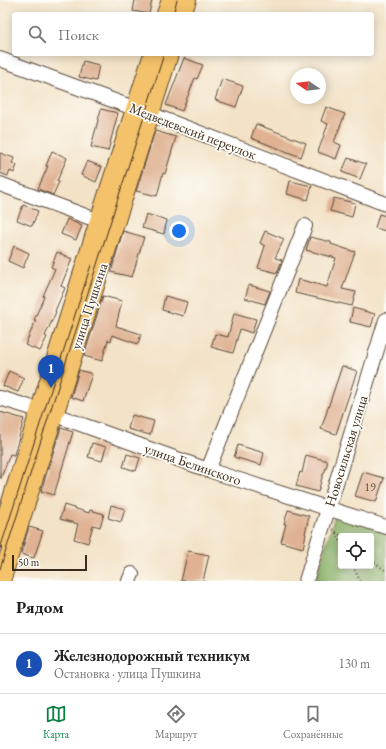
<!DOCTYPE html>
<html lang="ru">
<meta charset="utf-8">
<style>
:root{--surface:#fff;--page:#f6f6f6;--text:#222;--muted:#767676;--line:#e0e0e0;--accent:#0b8043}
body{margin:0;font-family:"EB Garamond",serif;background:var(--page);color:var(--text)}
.controls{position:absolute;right:12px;bottom:12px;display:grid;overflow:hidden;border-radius:4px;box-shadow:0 2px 10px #0003}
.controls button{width:36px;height:36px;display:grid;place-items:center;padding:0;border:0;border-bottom:1px solid var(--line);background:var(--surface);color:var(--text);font:20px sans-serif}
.compass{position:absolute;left:290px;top:68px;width:36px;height:36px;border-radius:50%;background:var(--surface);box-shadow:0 2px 10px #0003;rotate:283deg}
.scale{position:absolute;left:12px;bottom:10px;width:75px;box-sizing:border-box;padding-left:4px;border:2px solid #3b2a1e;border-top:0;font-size:11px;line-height:14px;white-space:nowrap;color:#3b2a1e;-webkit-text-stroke:3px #fdfcf7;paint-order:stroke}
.you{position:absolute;left:179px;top:231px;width:14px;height:14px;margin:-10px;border:3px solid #fff;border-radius:50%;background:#1a73e8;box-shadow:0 0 0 6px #1a73e833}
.badge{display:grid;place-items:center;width:26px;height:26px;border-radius:50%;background:var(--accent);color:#fff;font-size:13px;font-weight:700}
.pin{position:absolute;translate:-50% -33px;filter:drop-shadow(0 1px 2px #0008)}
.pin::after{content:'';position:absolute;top:21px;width:14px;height:12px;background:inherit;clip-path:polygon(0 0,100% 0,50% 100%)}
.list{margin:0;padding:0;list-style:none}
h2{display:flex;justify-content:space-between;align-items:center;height:52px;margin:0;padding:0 16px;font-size:17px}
h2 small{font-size:13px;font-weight:400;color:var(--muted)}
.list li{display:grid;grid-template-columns:26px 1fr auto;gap:12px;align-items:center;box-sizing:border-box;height:60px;padding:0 16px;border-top:1px solid var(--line)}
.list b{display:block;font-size:15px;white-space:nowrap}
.list p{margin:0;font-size:13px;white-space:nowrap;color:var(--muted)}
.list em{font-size:13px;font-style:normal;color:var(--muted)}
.icon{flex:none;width:22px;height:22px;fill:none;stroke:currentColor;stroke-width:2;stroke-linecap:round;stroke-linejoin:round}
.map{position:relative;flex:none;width:386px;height:581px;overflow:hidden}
.search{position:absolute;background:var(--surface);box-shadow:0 2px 10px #0003;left:12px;right:12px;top:12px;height:44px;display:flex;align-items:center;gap:10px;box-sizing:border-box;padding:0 14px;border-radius:4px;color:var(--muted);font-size:15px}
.sheet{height:112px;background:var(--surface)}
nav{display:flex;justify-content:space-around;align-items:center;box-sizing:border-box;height:56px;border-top:1px solid var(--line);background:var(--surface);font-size:11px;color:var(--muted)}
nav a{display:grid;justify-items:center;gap:2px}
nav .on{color:var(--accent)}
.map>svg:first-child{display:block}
.forest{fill:#86ad64;stroke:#606c41;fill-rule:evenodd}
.building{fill:#e0b293}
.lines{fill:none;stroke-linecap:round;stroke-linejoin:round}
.minor-casing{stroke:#574637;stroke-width:16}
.major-casing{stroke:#574637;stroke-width:20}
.path{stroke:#574637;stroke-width:2;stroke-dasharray:1 3;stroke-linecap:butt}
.minor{stroke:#fff;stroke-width:14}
.major{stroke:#f4c26a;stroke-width:18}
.tram{stroke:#3b2a1e;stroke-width:1}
.labels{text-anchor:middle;stroke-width:3.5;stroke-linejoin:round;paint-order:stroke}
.number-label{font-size:12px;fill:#644c3b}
.street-label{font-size:14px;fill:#3b2a1e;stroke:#fdfcf7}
</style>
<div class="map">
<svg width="386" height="581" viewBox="0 0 386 581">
<rect width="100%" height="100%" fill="#fdfcf7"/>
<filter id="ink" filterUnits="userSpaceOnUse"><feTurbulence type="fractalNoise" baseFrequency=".025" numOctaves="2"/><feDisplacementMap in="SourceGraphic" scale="8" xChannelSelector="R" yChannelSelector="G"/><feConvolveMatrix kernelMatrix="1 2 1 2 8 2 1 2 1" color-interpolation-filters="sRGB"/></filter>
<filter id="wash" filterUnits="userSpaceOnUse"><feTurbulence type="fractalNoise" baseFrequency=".012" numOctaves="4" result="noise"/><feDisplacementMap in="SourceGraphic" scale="16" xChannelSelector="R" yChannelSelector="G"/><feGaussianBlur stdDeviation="0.9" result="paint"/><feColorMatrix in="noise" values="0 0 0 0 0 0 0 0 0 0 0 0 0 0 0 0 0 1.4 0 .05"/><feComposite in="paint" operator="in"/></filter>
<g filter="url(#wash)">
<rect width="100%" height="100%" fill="#f3e2c6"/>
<path class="forest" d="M335,515L386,532V581H315ZM341,536H371V566H341Z"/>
<g id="blocks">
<path class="building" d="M135,0H152L149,14L133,11Z
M184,58L203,65L197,79L195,78L182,111L166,105Z
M83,61L99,65L96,81L79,77Z
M222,79L243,86L236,107L215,100Z
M326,107L345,114L334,142L341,145L336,159L318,152L328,124L321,121Z
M101,109L118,113L108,151L91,147Z
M256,124L306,143L301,157L251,138Z
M155,131L176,137L165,174L163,173L157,196L136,191Z
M52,151L67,158L57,181L59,182L53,195L38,189L48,166H46Z
M0,153L14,158L12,163L17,165L14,173L10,171L8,176L0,173Z
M348,158L366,164L360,179L342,172Z
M87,161L102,167L96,182L81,175Z
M290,181L312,186L308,200L287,194Z
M334,198L355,203L352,217L330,211Z
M23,205L38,211L32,226L17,220Z
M146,214L167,220L164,234L142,228Z
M379,214L386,216V231L375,228Z
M67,219L82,226L76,240L61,234Z
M123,231L144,237L132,277L111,272Z
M265,231L284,239L275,258L282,260L277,273L258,268L265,246L260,243Z
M310,237L331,242V244L355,252L342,289L356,292L352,306L295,293L298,279L327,287L336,258L306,250Z
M14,246L29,253L23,268L8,261Z
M57,252L72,259L61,286L65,288L55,311L56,312L45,336L47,337L40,351L25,345L36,320H34L44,297L43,296L55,269L51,267Z
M249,285L270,291L265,304L245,298Z
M103,296L122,301L116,326L141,334L138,344L112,335L111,341L108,340L102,361L84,356Z
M165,296L187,302L183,316L162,310Z
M353,308L375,314L371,327L350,322Z
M234,313L256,319L252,333L240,329L233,353L211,347L215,334L228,337Z
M342,366L357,371L336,434L321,429Z
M79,370L92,374L83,401L71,397Z
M9,371L24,378L18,392L3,386Z
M0,412L24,419L14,455L10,454L1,478H0Z
M132,415L154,421L150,435L128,429Z
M61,428L73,432L54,495L41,491Z
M92,443L106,447L102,461L88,457Z
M238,445L264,453L261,465L234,457Z
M127,454L140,458L136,471L123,467Z
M306,455L328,461L324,474H323L318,492L296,486L300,472L302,473Z
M363,472L384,478L376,502L355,496Z
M64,505L89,513L90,510L104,514L100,527L93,525L88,543L74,539L78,524L60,519Z
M111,505L125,509L121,522L108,518Z
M288,510L309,516L305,534H306L303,548L281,542L286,524H284Z
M29,527L43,531L34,558L21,554Z
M188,551L209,555L203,581H181Z"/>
</g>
</g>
<g filter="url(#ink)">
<use href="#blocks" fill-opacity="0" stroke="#574637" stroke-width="1"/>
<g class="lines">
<defs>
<path id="minor" d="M0,59L150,114L386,204
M0,184L99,221
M0,398L55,415L208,470L386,527
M208,470L305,226
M129,581L132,574
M306,581L386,320"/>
<path id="major" d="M166,14L171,0
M182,14L187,0
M0,537L99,221L153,54
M1,581L169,54"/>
</defs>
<use href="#minor" class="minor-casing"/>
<use href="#major" class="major-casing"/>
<path class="path" d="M333,529L341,536
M336,533L341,542
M371,560L386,571
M353,566L360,581"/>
<use href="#minor" class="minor"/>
<use href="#major" class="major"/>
<path class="tram" d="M173,14L177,0
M0,549L91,265
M0,569L164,54"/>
</g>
</g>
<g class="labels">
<g class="number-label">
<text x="370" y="491">19</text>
</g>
<g class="street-label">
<text transform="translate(193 131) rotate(21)" y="5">Медведевский переулок</text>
<text transform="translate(89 306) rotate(-72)" y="5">улица Пушкина</text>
<text transform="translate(346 451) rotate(-73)" y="5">Новосильская улица</text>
<text transform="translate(193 464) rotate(19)" y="5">улица Белинского</text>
</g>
</g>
</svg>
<div class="controls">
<button><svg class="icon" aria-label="locate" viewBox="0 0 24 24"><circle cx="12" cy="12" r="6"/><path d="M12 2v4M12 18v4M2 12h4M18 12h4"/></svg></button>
</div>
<svg class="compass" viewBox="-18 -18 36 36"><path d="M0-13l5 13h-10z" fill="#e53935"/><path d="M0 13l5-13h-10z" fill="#767676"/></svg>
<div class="scale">50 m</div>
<div class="you"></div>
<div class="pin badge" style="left:51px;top:388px;background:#1a4fb4">1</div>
<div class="search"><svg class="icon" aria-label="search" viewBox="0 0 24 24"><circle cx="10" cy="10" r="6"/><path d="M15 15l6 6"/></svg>Поиск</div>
</div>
<section class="sheet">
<h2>Рядом<small></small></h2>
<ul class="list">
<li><span class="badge" style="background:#1a4fb4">1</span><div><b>Железнодорожный техникум</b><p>Остановка · улица Пушкина</p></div><em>130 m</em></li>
</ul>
</section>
<nav>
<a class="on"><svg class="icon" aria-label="map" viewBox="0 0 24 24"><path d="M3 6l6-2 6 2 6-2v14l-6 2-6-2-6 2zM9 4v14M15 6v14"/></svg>Карта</a>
<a><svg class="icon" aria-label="directions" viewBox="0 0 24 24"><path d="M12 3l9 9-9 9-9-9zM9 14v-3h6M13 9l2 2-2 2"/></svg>Маршрут</a>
<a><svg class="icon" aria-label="saved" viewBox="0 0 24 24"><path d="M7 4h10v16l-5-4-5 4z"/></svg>Сохранённые</a>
</nav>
